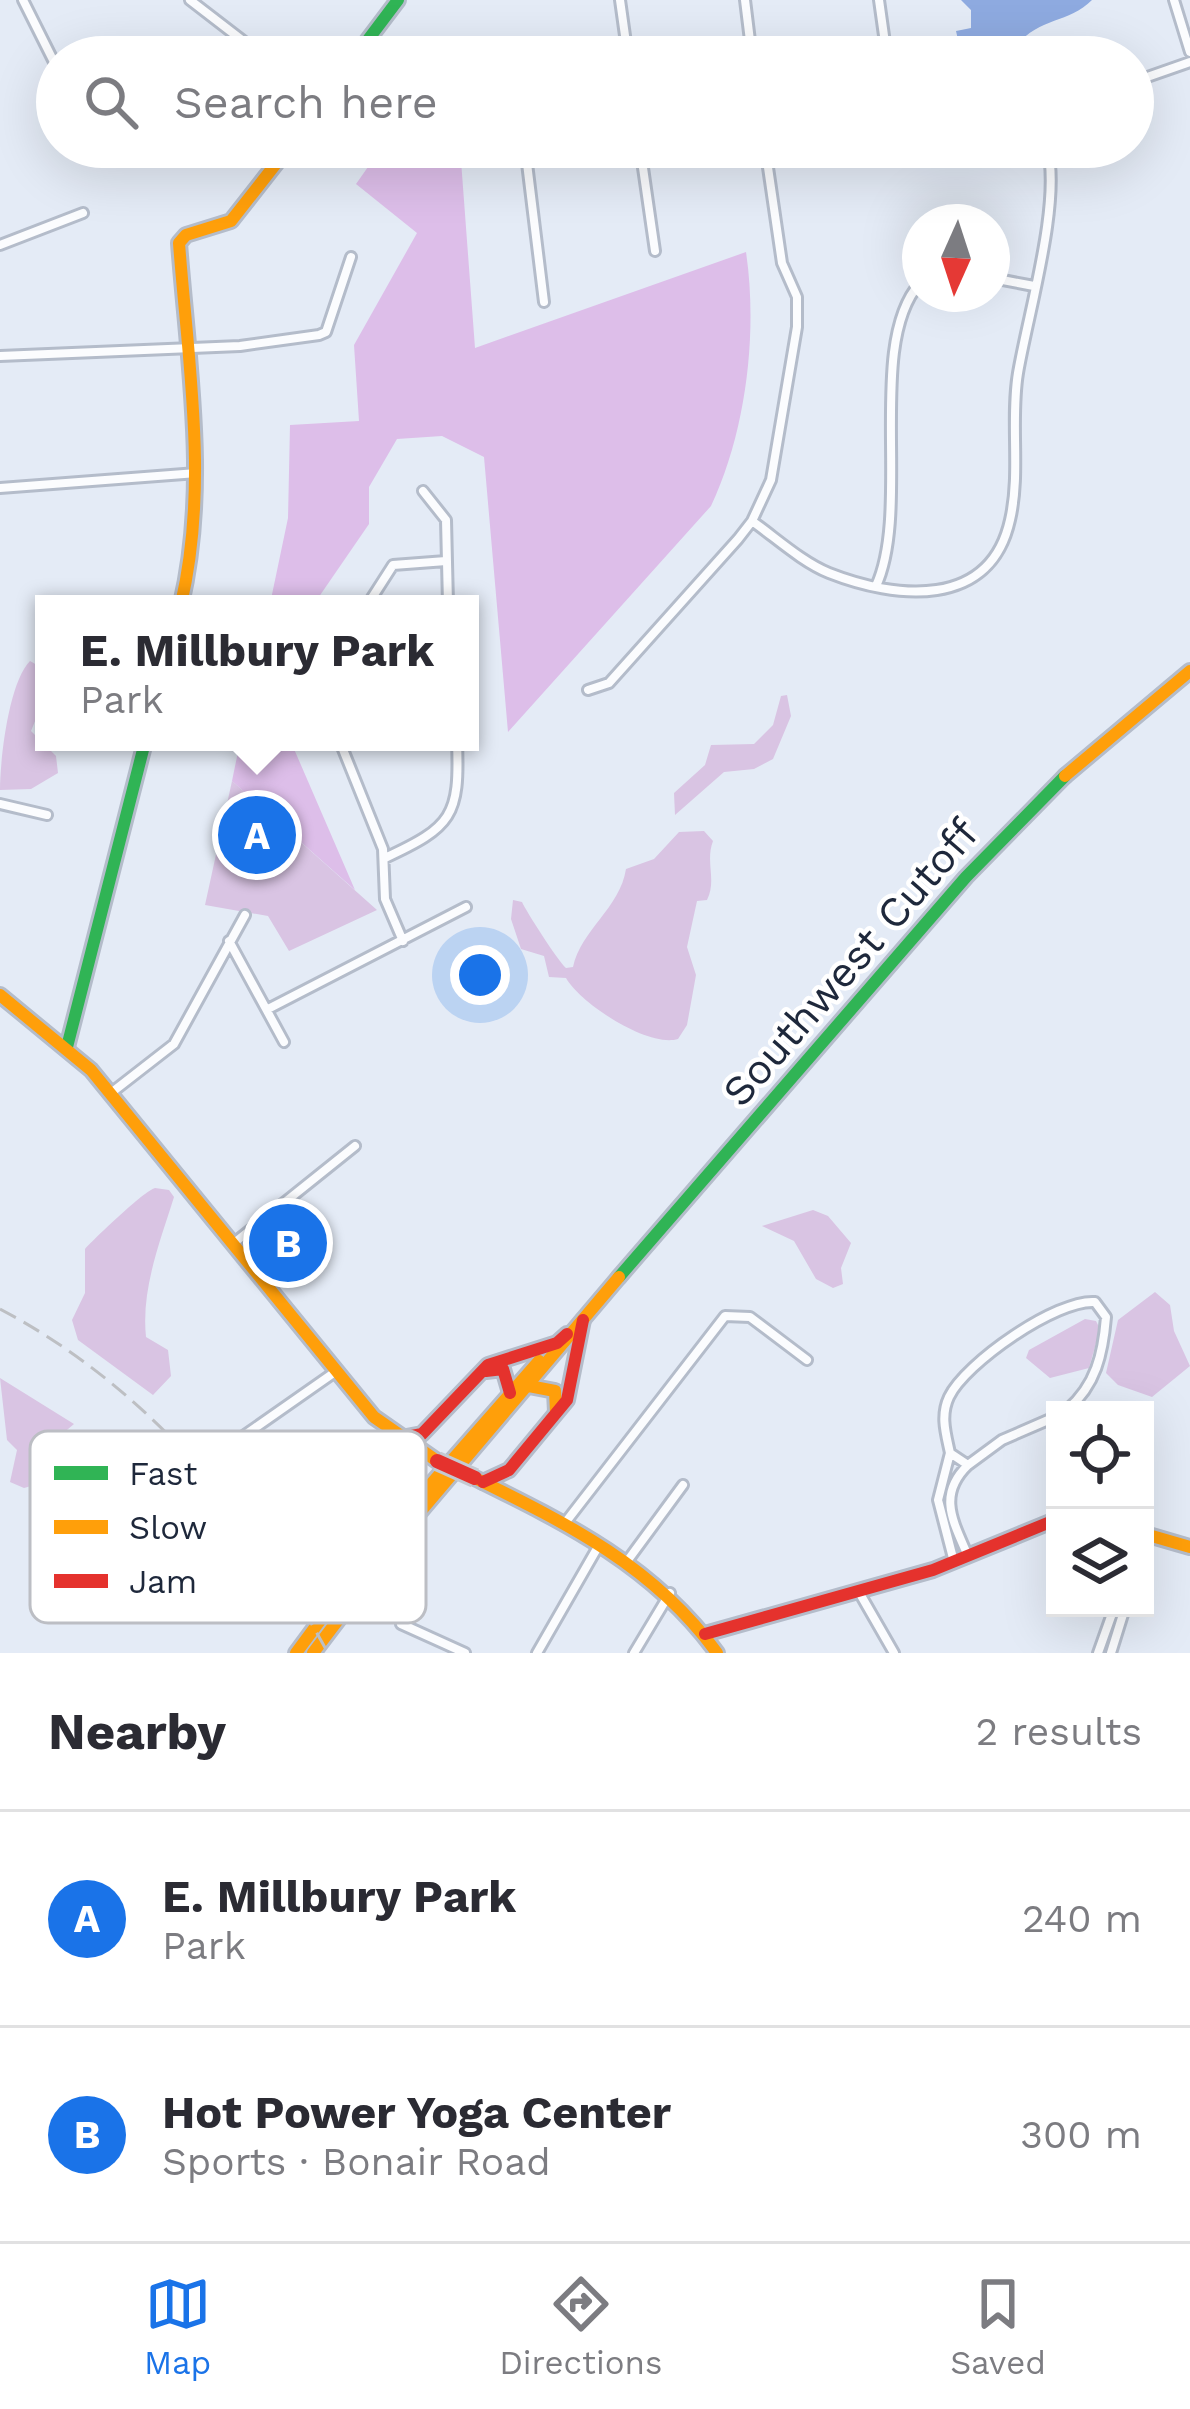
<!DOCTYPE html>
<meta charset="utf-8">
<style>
:root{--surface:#fff;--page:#f2f2f3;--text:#2b2b33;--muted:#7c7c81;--line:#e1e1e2;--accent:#1a73e8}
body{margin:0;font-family:"Work Sans",sans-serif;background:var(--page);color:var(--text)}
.controls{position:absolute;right:36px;bottom:36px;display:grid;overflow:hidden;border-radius:0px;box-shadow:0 12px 48px #0002}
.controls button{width:108px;height:108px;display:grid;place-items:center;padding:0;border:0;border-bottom:3px solid var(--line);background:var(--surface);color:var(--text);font:60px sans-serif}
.compass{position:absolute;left:902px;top:204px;width:108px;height:108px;border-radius:50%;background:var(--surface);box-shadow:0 12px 48px #0002;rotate:183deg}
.you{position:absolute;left:480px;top:975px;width:42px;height:42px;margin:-30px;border:9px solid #fff;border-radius:50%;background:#1a73e8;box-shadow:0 0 0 18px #1a73e833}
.badge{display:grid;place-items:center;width:78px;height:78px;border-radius:50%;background:var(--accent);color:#fff;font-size:39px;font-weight:700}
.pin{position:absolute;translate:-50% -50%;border:6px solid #fff;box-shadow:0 3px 12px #0006}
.popup{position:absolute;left:35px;top:595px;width:444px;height:156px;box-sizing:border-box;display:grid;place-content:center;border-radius:0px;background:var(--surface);filter:drop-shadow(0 3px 9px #0005);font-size:39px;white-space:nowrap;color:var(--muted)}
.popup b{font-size:45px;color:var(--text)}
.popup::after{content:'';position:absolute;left:50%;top:100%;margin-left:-24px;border:24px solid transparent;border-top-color:var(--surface)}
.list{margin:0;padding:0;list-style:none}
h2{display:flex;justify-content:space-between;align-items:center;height:156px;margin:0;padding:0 48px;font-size:51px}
h2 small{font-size:39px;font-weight:400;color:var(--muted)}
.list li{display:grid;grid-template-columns:78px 1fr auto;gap:36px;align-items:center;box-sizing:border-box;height:216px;padding:0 48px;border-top:3px solid var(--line)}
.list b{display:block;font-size:45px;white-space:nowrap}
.list p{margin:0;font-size:39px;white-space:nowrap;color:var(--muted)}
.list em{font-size:39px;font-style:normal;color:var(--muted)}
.icon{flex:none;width:66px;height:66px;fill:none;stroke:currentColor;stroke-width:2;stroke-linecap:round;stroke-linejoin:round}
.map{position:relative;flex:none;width:1190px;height:1653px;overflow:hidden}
.search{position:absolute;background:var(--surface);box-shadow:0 12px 48px #0002;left:36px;right:36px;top:36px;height:132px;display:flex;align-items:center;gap:30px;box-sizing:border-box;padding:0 42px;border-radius:66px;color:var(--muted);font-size:45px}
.sheet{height:588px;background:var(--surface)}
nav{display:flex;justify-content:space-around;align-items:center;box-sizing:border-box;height:168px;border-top:3px solid var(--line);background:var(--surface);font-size:33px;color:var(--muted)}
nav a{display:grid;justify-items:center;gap:6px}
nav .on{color:var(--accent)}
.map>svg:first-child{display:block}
.green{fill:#d9c4e3}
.forest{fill:#ddbee9}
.water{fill:#8eaae0}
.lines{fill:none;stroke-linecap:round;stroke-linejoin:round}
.street-casing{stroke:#b4bcca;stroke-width:14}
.fast-casing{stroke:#b4bcca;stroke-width:18}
.slow-casing{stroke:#b4bcca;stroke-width:18}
.jam-casing{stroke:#b4bcca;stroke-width:18}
.street{stroke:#fbfcfe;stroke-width:8}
.fast{stroke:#30b455;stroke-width:12}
.slow{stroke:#ff9f0a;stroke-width:12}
.jam{stroke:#e5322d;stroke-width:12}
.rail{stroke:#bdbfc3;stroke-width:3;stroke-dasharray:18 9;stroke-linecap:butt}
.jam-bridge-casing{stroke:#c4c9d1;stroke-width:20;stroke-linecap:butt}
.jam-bridge{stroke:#e5322d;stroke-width:14}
.labels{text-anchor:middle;stroke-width:9;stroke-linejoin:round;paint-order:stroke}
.street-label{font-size:42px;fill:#1e283b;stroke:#fff}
.key{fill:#fff;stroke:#bcbec4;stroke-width:3}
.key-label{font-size:33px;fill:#1e283b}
</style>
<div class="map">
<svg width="1190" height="1653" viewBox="0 0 1190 1653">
<rect width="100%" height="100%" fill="#e4ebf6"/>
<path class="green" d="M30,661L44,669L40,709L31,731L56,756L58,773L31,789L0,790C0,759 9,682 30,661Z
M787,695L791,716L773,759L754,769L724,772L675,815L674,793L705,765L711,745L754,744L773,725L781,696Z
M232,781L377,910L289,951L268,916L205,905Z
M704,831L713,841C705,862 717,880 707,900L697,901L687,947L696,975L687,1025L678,1039C648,1048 580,1003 566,978L549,977L544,956L521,949L511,919L513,900L522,902C526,911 558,961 566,968L573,967C581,930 620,908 626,869L654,859L679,832Z
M155,1188L169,1190L174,1197C160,1242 141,1289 146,1337L168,1350L171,1376L153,1395L78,1340L72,1320L85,1293V1249C96,1237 144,1191 155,1188Z
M813,1210L828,1216L851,1243L841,1268L843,1284L833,1288L816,1279L794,1241L762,1226Z
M1155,1292L1170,1305L1174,1331L1190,1366L1152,1397L1118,1385L1106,1373L1118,1320Z
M1085,1319L1096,1321L1100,1329L1089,1368L1050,1378L1026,1358L1029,1350Z
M0,1378L74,1424L42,1451V1460L56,1472L52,1480L24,1488L10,1482L17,1450L7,1440Z"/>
<path class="forest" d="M382,147H460L475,348L746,252C758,333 746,432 711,506L508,732L484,457L442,436L397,439L369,487V524L314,604H270L288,518L290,425L359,421L354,345L417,233L356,184Z
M240,742H291L355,890L232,781Z"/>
<path class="water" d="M961,0H1092C1066,26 1034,15 1008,57H962L956,31L971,28V10Z"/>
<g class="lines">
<defs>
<path id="street" d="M23,0L57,68
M190,0L264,57
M620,0L628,57
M745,0L752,57
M879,0L887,57
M1174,0L1190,52
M510,43L512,57
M1133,82L1190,62
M525,147L544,302
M640,147L655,251
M0,245L83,213
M992,278L1034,286
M0,356L240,346L319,335L326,332L351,257
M0,488L197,473
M423,491L446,520L448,604
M752,521C776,538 802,562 829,573C895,599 990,610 1010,520C1021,473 1010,421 1018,373C1028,314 1062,201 1047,147
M876,586C912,508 865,344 920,283
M368,604L393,565L446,561
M588,690L609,683L738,539L752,521L771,480L797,327V297L782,263L765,147
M340,742L383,849L385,899L403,941
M0,804L47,815
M385,858C452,827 460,816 457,742
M229,941L284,1042
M268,1009L466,907
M111,1093L174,1044L245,915
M234,1243L355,1146
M1055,1417L1002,1440L968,1465L950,1453C946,1434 940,1416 949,1397C965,1363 1057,1299 1095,1302L1106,1317C1103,1354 1096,1385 1067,1410
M242,1437L335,1372
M950,1453L938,1500L954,1562
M565,1523L725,1316L750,1317L807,1360
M968,1556C953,1521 937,1495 968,1465
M628,1560L683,1485
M859,1592L894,1653
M401,1624L465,1653
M537,1653L599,1545
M634,1653L670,1593
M1098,1653L1114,1608
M1111,1653L1125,1608"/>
<path id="fast" d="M355,57L398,0
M67,1047L145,742
M619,1277L966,877L1065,776"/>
<path id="slow" d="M181,604C209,485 188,363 179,243L186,235L231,221L289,147
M1065,776L1190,671
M0,995L91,1070L374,1417L437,1461
M529,1386L555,1391L556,1412
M475,1478C568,1524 655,1567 717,1653
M1145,1534L1190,1547
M348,1536L357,1570
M296,1653L367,1557L539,1361
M313,1653L420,1512L619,1277"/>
<path id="jam" d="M486,1371L503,1369L510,1393
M483,1482L509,1470L567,1400L583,1320
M376,1547L358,1543C341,1512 336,1474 360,1446L422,1434L488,1365L557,1343L567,1334
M705,1634L933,1570L1055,1520"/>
</defs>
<use href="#street" class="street-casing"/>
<use href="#fast" class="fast-casing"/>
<use href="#slow" class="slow-casing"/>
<use href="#jam" class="jam-casing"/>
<use href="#street" class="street"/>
<use href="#fast" class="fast"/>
<use href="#slow" class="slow"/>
<use href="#jam" class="jam"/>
<path class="rail" d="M0,1309C144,1385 251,1512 328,1653"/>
<defs>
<path id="jam-bridge" d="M437,1461L475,1478"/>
</defs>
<use href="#jam-bridge" class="jam-bridge-casing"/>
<use href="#jam-bridge" class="jam-bridge"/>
</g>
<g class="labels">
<g class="street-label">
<text transform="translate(850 962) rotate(-49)" y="15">Southwest Cutoff</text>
</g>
</g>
<rect x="30" y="1431" width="396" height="192" rx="18" class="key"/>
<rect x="54" y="1466" width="54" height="14" fill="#30b455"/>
<rect x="54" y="1520" width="54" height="14" fill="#ff9f0a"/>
<rect x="54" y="1574" width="54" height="14" fill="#e5322d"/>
<g class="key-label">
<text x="129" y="1485">Fast</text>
<text x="129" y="1539">Slow</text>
<text x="129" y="1593">Jam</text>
</g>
</svg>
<div class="controls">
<button><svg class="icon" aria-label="locate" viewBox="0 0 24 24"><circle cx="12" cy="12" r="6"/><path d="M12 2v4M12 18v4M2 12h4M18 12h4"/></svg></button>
<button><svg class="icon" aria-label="layers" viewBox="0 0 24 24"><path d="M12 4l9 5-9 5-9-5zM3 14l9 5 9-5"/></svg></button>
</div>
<svg class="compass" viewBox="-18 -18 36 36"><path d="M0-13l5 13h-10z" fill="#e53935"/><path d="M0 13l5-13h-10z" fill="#7c7c81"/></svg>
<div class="you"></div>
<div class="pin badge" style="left:257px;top:835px">A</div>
<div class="popup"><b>E. Millbury Park</b>Park</div>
<div class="pin badge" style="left:288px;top:1243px">B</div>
<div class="search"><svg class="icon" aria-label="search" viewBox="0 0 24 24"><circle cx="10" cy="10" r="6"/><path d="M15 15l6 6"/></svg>Search here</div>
</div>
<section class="sheet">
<h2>Nearby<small>2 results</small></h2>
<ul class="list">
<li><span class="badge">A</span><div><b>E. Millbury Park</b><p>Park</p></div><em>240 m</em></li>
<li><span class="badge">B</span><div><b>Hot Power Yoga Center</b><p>Sports · Bonair Road</p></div><em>300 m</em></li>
</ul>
</section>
<nav>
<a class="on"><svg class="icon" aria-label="map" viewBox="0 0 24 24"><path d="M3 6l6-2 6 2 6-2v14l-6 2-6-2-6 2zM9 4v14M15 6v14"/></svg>Map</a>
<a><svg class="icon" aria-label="directions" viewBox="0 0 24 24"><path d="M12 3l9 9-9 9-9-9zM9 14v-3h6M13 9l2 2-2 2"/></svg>Directions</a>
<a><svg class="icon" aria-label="saved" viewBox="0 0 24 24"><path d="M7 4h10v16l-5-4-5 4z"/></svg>Saved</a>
</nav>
